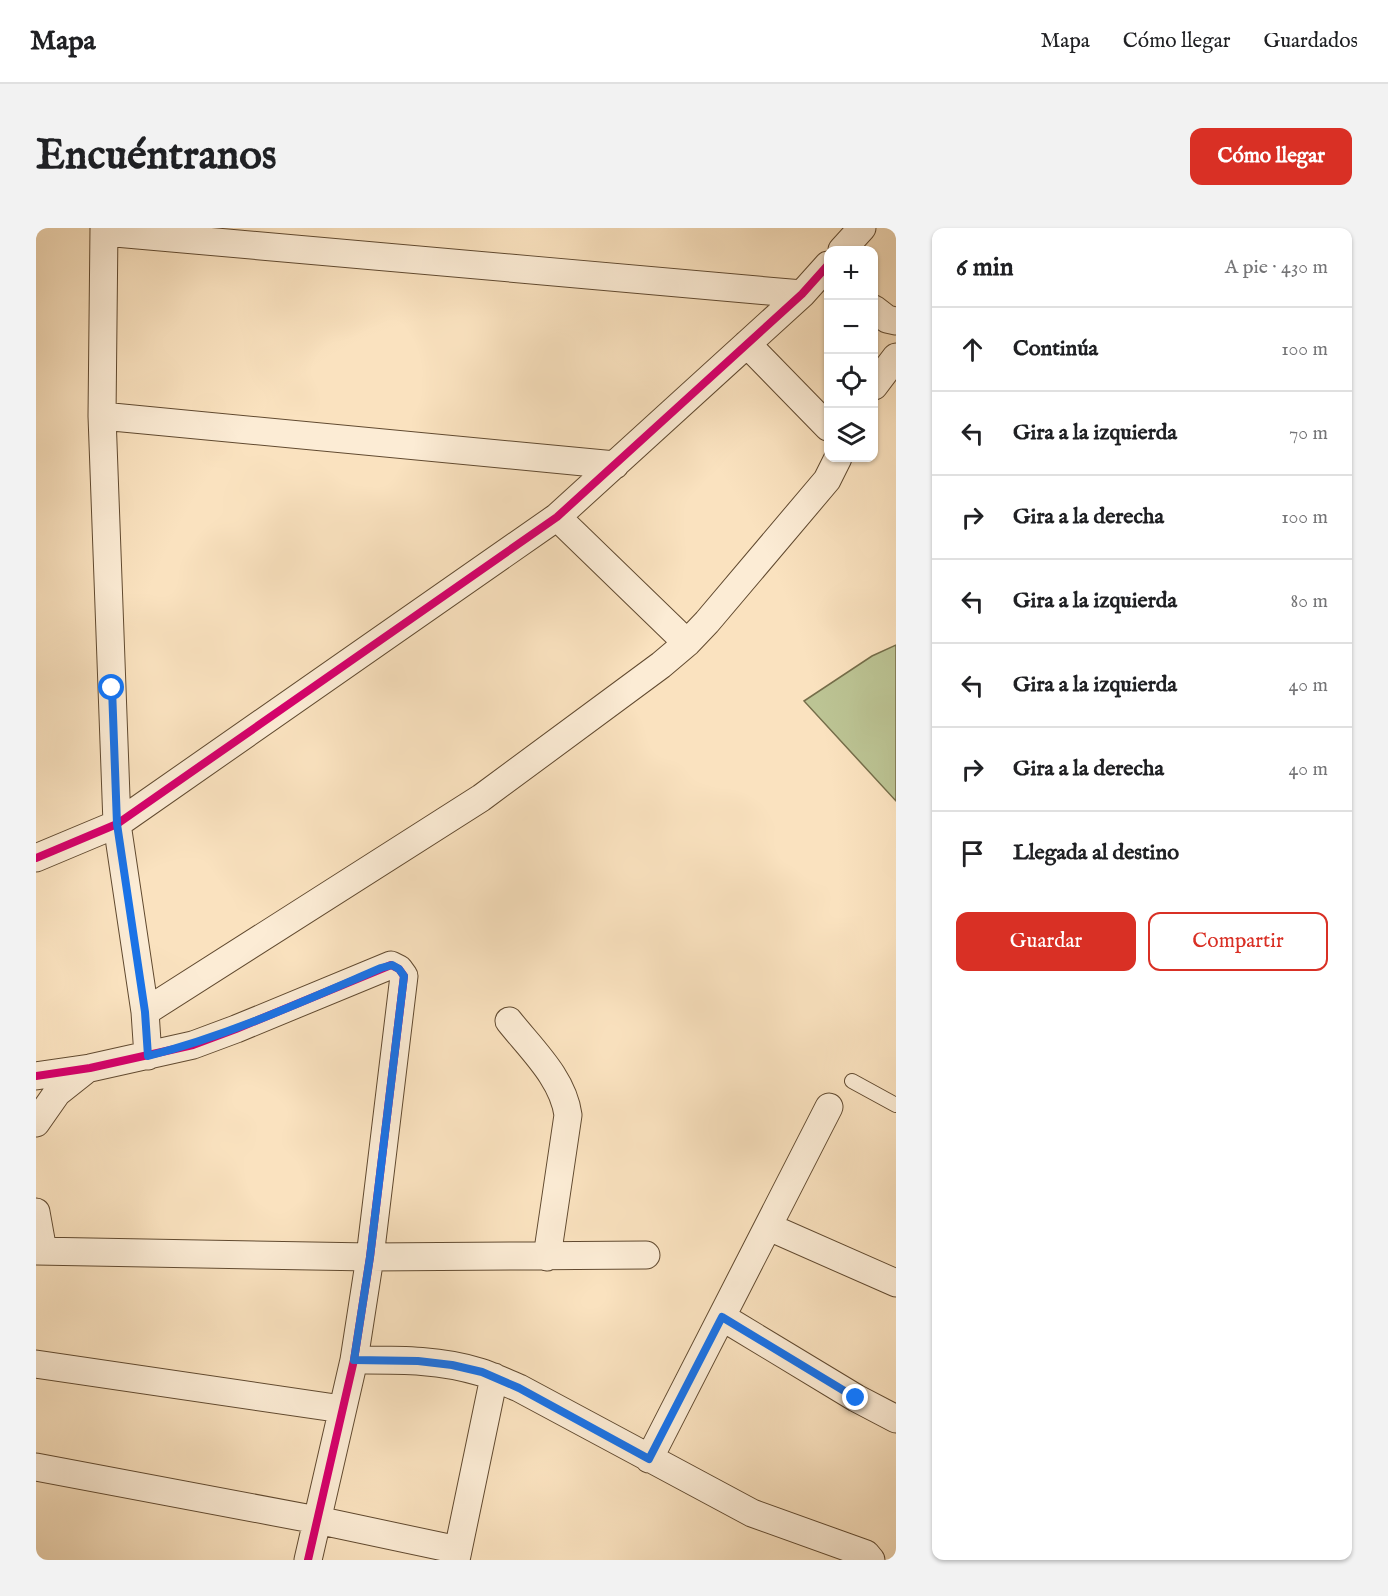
<!DOCTYPE html>
<html lang="es">
<meta charset="utf-8">
<style>
:root{--surface:#fff;--page:#f2f2f2;--text:#202124;--muted:#757577;--line:#e0e0e0;--accent:#d93025}
body{margin:0;font-family:"IM FELL English",serif;background:var(--page);color:var(--text)}
.controls{position:absolute;right:18px;top:18px;display:grid;overflow:hidden;border-radius:12px;box-shadow:0 2px 4px #0004}
.controls button{width:54px;height:54px;display:grid;place-items:center;padding:0;border:0;border-bottom:2px solid var(--line);background:var(--surface);color:var(--text);font:30px sans-serif}
.stop{position:absolute;width:18px;height:18px;margin:-14px;border:4px solid #1a73e8;border-radius:50%;background:#fff}
.stop.end{background:#1a73e8;border-color:#fff;box-shadow:0 2px 6px #0008}
.list{margin:0;padding:0;list-style:none}
h2{display:flex;justify-content:space-between;align-items:center;height:78px;margin:0;padding:0 24px;font-size:26px}
h2 small{font-size:20px;font-weight:400;color:var(--muted)}
.list li{display:grid;grid-template-columns:39px 1fr auto;gap:18px;align-items:center;box-sizing:border-box;height:84px;padding:0 24px;border-top:2px solid var(--line)}
.list b{display:block;font-size:22px;white-space:nowrap}
.list em{font-size:20px;font-style:normal;color:var(--muted)}
.actions{display:flex;gap:12px;padding:18px 24px}
.actions a{flex:1;padding:14px 0;border:2px solid var(--accent);border-radius:12px;text-align:center;font-size:21px;color:var(--accent)}
.actions .main{background:var(--accent);color:#fff}
.icon{flex:none;width:33px;height:33px;fill:none;stroke:currentColor;stroke-width:2;stroke-linecap:round;stroke-linejoin:round}
.map{position:relative;flex:none;width:860px;height:1332px;overflow:hidden;border-radius:12px}
header{display:flex;align-items:center;gap:36px;box-sizing:border-box;height:84px;padding:0 30px;background:var(--surface);border-bottom:2px solid var(--line)}
header strong{font-size:28px}
nav{display:flex;gap:33px;margin-inline-start:auto;font-size:21px}
.intro{display:flex;align-items:center;justify-content:space-between;box-sizing:border-box;height:144px;padding:0 36px}
h1{margin:0;font-size:42px}
.button{padding:15px 27px;border-radius:12px;background:var(--accent);color:#fff;font-size:21px;font-weight:700}
main{display:flex;gap:36px;padding:0 36px}
aside{flex:1;background:var(--surface);border-radius:12px;box-shadow:0 2px 4px #0004}
.map>svg:first-child{display:block}
.grass{fill:#bcc494;stroke:#756e4a;stroke-width:1.5}
.lines{fill:none;stroke-linecap:round;stroke-linejoin:round}
.lane-casing{stroke:#614a30;stroke-width:16}
.street-casing{stroke:#614a30;stroke-width:29}
.lane{stroke:#fcecd5;stroke-width:14}
.street{stroke:#fcecd5;stroke-width:27}
.cycleway-casing{stroke:#fcecd5;stroke-width:11}
.cycleway{stroke:#d6006c;stroke-width:8}
.route{stroke:#1a73e8;stroke-width:8}
</style>
<header>
<strong>Mapa</strong>
<nav><a>Mapa</a><a>Cómo llegar</a><a>Guardados</a></nav>
</header>
<div class="intro"><h1>Encuéntranos</h1><a class="button">Cómo llegar</a></div>
<main>
<div class="map">
<svg width="860" height="1332" viewBox="0 0 860 1332">
<rect width="100%" height="100%" fill="#fae2bf"/>
<filter id="stains"><feTurbulence type="fractalNoise" baseFrequency=".00333" numOctaves="4"/><feColorMatrix values="0 0 0 0 .2 0 0 0 0 .09 0 0 0 0 .02 0 0 0 .5 -.17"/></filter>
<radialGradient id="worn" r=".72"><stop offset=".6" stop-color="#630" stop-opacity="0"/><stop offset="1" stop-color="#630" stop-opacity=".3"/></radialGradient>
<path class="grass" d="M860,417V573L768,473L836,428Z"/>
<g class="lines">
<defs>
<path id="lane" d="M816,853L860,877"/>
<path id="street" d="M68,0L66,188L81,596L109,784L112,828
M68,4L766,66
M806,22L826,0
M838,81L851,91L860,93
M711,116L792,199
M838,158L860,129
M66,188L579,237
M521,289L651,415
M0,630L81,596L521,289L766,66L792,37
M109,784L445,570L625,437L651,415L671,394L791,252L802,230
M473,793C495,821 527,850 532,887L511,1029
M0,848L54,840L157,817L200,801L355,737L363,741L368,748L334,1029L318,1132L272,1332
M0,895L21,865L50,842
M0,984L7,1023
M733,999L860,1055
M0,1023L334,1029L610,1027
M686,1089L820,1170L860,1191
M318,1132C361,1132 403,1131 444,1144C457,1148 470,1155 483,1160L716,1285L830,1326L835,1332
M0,1136L306,1181
M613,1231L793,879
M0,1239L281,1292L422,1322
M420,1332L458,1149"/>
</defs>
<use href="#lane" class="lane-casing"/>
<use href="#street" class="street-casing"/>
<use href="#lane" class="lane"/>
<use href="#street" class="street"/>
<defs>
<path id="cycleway" d="M0,630L81,596L521,289L766,66L792,37
M0,848L54,840L157,817L200,801L355,737L363,741L368,748L334,1029L318,1132L272,1332"/>
</defs>
<use href="#cycleway" class="cycleway-casing"/>
<use href="#cycleway" class="cycleway"/>
</g>
<g class="lines">
<path class="route" d="M76,460L81,596L109,784L112,828C194,807 268,773 345,740L356,737L363,741L368,748L334,1029L318,1132L382,1133L416,1137L446,1144L483,1160L613,1231L686,1089L820,1170"/>
</g>
<rect width="100%" height="100%" filter="url(#stains)"/>
<rect width="100%" height="100%" fill="url(#worn)"/>
</svg>
<div class="controls">
<button>+</button>
<button>−</button>
<button><svg class="icon" aria-label="locate" viewBox="0 0 24 24"><circle cx="12" cy="12" r="6"/><path d="M12 2v4M12 18v4M2 12h4M18 12h4"/></svg></button>
<button><svg class="icon" aria-label="layers" viewBox="0 0 24 24"><path d="M12 4l9 5-9 5-9-5zM3 14l9 5 9-5"/></svg></button>
</div>
<div class="stop" style="left:76px;top:460px"></div>
<div class="stop end" style="left:820px;top:1170px"></div>
</div>
<aside>
<h2>6 min<small>A pie · 430 m</small></h2>
<ul class="list">
<li><svg class="icon" aria-label="ahead" viewBox="0 0 24 24"><path d="M12 20V5M6 11l6-6 6 6"/></svg><div><b>Continúa</b></div><em>100 m</em></li>
<li><svg class="icon" aria-label="left" viewBox="0 0 24 24"><path d="M17 20v-9H6M10 6l-5 5 5 5"/></svg><div><b>Gira a la izquierda</b></div><em>70 m</em></li>
<li><svg class="icon" aria-label="right" viewBox="0 0 24 24"><path d="M7 20v-9h11M14 6l5 5-5 5"/></svg><div><b>Gira a la derecha</b></div><em>100 m</em></li>
<li><svg class="icon" aria-label="left" viewBox="0 0 24 24"><path d="M17 20v-9H6M10 6l-5 5 5 5"/></svg><div><b>Gira a la izquierda</b></div><em>80 m</em></li>
<li><svg class="icon" aria-label="left" viewBox="0 0 24 24"><path d="M17 20v-9H6M10 6l-5 5 5 5"/></svg><div><b>Gira a la izquierda</b></div><em>40 m</em></li>
<li><svg class="icon" aria-label="right" viewBox="0 0 24 24"><path d="M7 20v-9h11M14 6l5 5-5 5"/></svg><div><b>Gira a la derecha</b></div><em>40 m</em></li>
<li><svg class="icon" aria-label="arrive" viewBox="0 0 24 24"><path d="M6 21V4h12l-3 4 3 4H6"/></svg><div><b>Llegada al destino</b></div></li>
</ul>
<div class="actions"><a class="main">Guardar</a><a>Compartir</a></div>
</aside>
</main>
